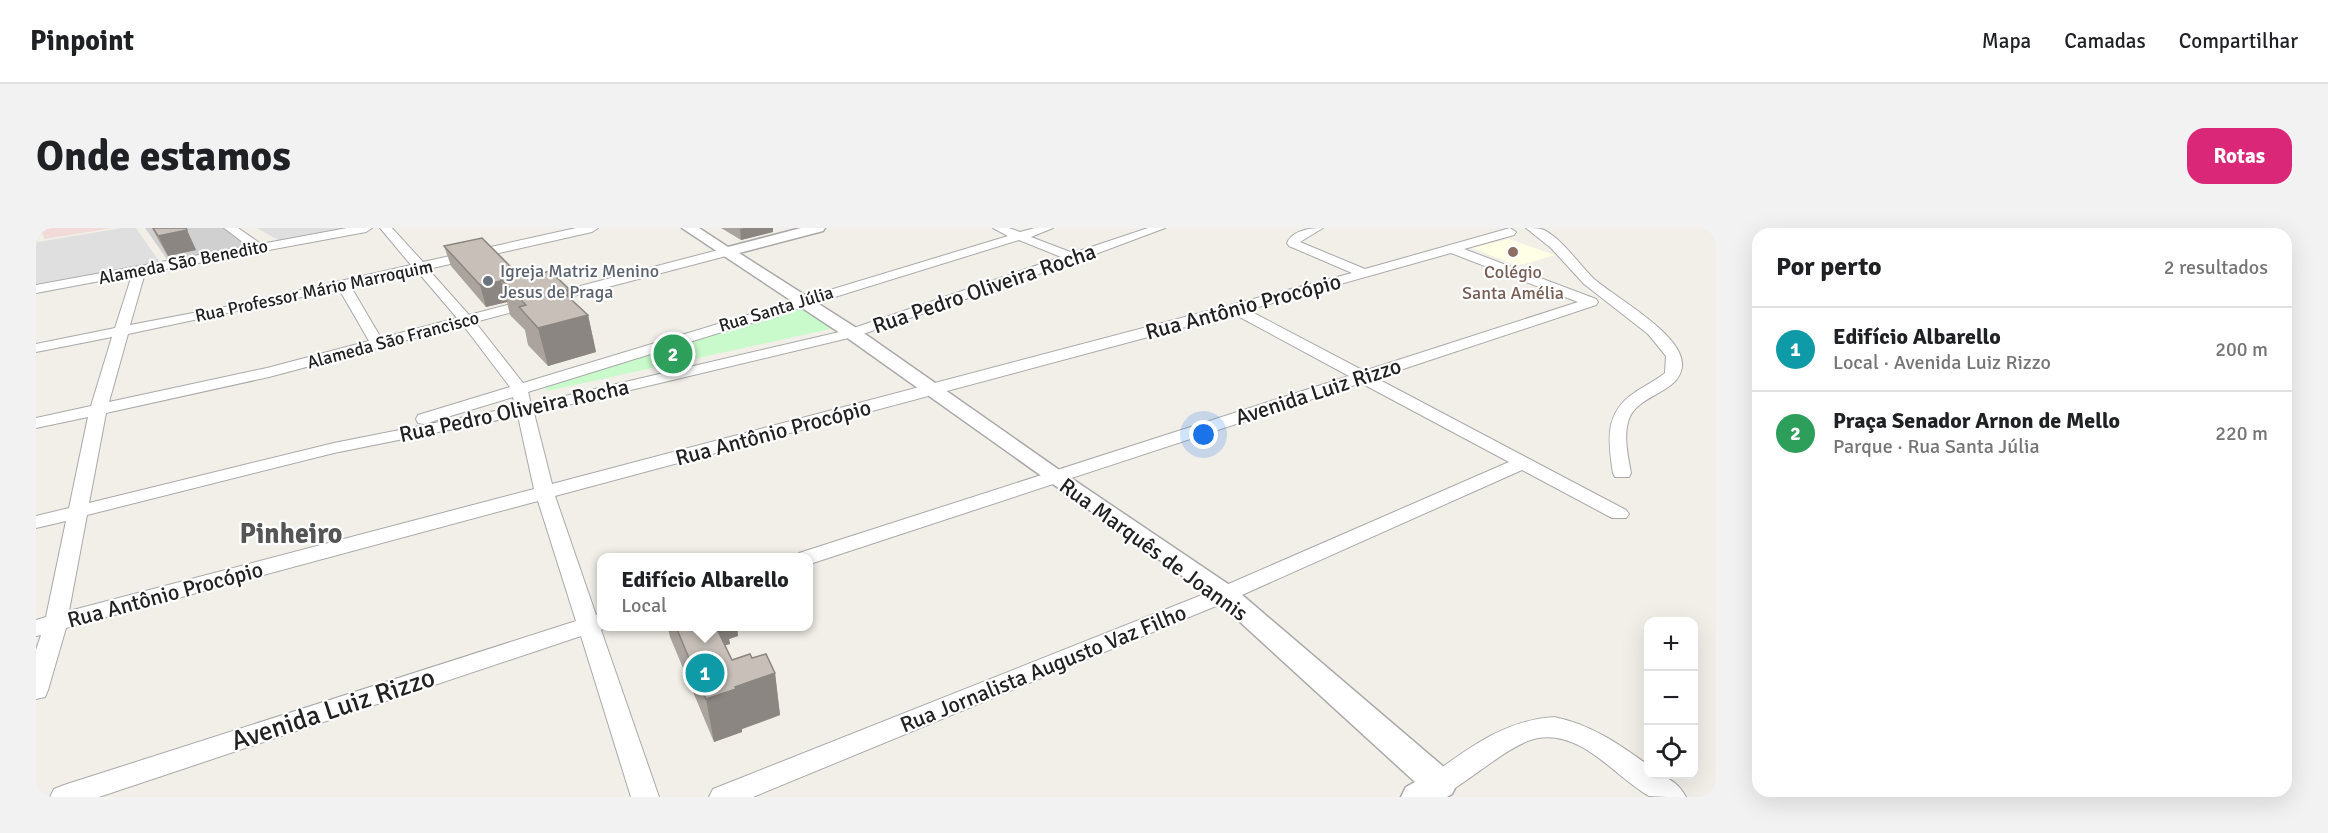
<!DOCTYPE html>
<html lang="pt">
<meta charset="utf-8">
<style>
:root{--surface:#fff;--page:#f2f2f2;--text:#202124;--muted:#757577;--line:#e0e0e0;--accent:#db2777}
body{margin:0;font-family:Signika,sans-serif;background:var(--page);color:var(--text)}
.controls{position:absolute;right:18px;bottom:18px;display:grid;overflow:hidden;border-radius:12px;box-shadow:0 6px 24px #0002}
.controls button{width:54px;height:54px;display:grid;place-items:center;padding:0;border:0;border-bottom:2px solid var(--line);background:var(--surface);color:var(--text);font:30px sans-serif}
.you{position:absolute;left:1168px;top:207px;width:21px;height:21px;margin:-15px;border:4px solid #fff;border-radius:50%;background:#1a73e8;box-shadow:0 0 0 9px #1a73e833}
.badge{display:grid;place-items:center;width:39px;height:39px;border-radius:50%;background:var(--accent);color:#fff;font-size:20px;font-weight:700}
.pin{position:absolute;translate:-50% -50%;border:3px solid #fff;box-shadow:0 2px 6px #0006}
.popup{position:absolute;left:561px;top:325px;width:216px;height:78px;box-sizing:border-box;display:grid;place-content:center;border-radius:12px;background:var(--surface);filter:drop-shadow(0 2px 4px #0005);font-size:20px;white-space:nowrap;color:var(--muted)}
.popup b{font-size:22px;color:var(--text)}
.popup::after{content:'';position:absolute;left:50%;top:100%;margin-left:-12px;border:12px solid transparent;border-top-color:var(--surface)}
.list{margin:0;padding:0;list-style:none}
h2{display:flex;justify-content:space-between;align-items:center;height:78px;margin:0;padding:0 24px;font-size:26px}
h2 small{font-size:20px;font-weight:400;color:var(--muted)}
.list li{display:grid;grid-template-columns:39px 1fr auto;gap:18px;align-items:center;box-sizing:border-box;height:84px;padding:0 24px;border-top:2px solid var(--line)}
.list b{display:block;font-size:22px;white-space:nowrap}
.list p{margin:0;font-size:20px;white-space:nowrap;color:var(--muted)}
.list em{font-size:20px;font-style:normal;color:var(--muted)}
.icon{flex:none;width:33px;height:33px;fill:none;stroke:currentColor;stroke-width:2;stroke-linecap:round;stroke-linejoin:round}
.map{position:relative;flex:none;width:1680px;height:569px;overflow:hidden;border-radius:18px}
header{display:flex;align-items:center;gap:36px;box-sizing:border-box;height:84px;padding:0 30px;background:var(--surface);border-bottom:2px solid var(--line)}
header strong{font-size:28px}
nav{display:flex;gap:33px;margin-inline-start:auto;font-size:21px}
.intro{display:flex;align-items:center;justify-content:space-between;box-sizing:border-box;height:144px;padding:0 36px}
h1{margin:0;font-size:42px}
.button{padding:15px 27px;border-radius:18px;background:var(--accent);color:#fff;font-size:21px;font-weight:700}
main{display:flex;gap:36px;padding:0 36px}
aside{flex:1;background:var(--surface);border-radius:18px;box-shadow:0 6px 24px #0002}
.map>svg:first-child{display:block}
.residential{fill:#e0dfdf}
.commercial{fill:#f2dad9}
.education{fill:#ffffe5}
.religious{fill:#d0d0d0}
.park{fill:#c8facc}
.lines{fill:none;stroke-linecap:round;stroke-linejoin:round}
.minor-casing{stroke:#a9a9a9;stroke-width:2}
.tertiary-casing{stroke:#a9a9a9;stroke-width:3}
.minor{fill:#fff;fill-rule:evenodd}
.tertiary{fill:#fff;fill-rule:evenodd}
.wall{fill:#aba49e}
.shaded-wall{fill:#8b8681}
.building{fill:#c7bfb8;stroke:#8b8681;stroke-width:1.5}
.education-dot{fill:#8d6e63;stroke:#fff;stroke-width:2}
.worship-dot{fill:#6b7280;stroke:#fff;stroke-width:2}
.labels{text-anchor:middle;stroke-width:4.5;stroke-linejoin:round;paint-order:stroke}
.far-street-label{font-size:18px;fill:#222;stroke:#fff}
.far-worship-label{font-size:18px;fill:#5b616d;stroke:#fff;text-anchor:start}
.far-education-label{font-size:18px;fill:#785e54;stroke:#fff}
.street-label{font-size:22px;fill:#222;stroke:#fff}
.near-street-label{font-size:27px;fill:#222;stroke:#fff}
.district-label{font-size:28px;font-weight:bold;fill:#555;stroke:#fff}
</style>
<header>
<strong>Pinpoint</strong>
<nav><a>Mapa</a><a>Camadas</a><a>Compartilhar</a></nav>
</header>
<div class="intro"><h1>Onde estamos</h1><a class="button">Rotas</a></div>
<main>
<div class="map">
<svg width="1680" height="569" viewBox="0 0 1680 569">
<rect width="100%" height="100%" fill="#f2efe9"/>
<path class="residential" d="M86,0H100L125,36L0,56V11L2,14Z
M221,0H311L244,13Z"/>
<path class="commercial" d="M3,0H76L9,11Z"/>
<path class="education" d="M1473,11L1519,27L1482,38L1436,20Z"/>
<path class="religious" d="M109,0H191L218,19L133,34Z"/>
<path class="park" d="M765,77L796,96L794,101L511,163L506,150Z"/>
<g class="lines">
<defs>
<path id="minor" d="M188,0H202L225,16L311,0H336L330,4L109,45L94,97L194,78L375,37L344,0H356L387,34L540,0H562L556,4L392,41L433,87L690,20L696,24L694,27L439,94L487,155L972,8L957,0H973L984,4L999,0H1017L995,9L1037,25L1112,0H1129L1041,33L821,108L498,185L516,256L1316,45L1253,18L1251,15C1257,2 1274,0 1287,0L1264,14L1329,41L1474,0L1480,4L1478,7L1428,21L1560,71L1562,74L1560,77L1340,150L1590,282L1593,286L1590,290H1576L1486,242L1197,371L717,569H673L677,561L1181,361L1473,234L1325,155L777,335L772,336V330H760L763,325L1313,148L1198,86L519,268L560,387L566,385V398H574L565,402L623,569H595L545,408L63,569H14L18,561L28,557L540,393L502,273L30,400L12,462L9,469L0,471V422L5,407L0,408V392L10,389L30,293L0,300V288L33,280L52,189L0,200V190L55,178L76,109L0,124V116L79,100L96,47L0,65V57L212,18ZM983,12L1025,29L812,102L495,176L492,164ZM1415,25L1542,74L1328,143L1212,82ZM381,43L421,90L345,110L315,59ZM303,61L333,113L231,140L73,174L92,106ZM427,97L474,159L382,187L380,191L382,195L388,196L477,169L479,179L298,215L53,275L70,185L233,149ZM482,188L498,261L33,383L51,287L298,225Z
M1490,0C1496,0 1503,0 1508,2C1528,13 1541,34 1557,50C1578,69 1649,107 1646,138C1644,165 1602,166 1593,191C1587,208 1592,228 1595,245L1593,249H1579L1577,245C1572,214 1568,185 1598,165C1608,158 1619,153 1629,145L1630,128L1612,106L1548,56L1515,20Z
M1518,489C1554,496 1583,516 1612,537V546C1629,546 1642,554 1650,569C1640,569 1622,569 1613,568C1578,548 1547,503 1502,510C1472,515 1417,568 1403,567C1400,567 1397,565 1394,564L1391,556L1394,548C1433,520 1469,492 1518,489Z"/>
<path id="tertiary" d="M646,0H663L692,19L765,0H789L787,3L703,25L822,101L1029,246L1198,360L1416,546L1421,556L1416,566L1411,569H1365L1370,559L1379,554L1180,372L810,109Z"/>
</defs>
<use href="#minor" class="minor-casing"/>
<use href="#tertiary" class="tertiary-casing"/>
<use href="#minor" class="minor"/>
<use href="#tertiary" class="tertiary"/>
</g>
<path class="wall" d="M116,0H150L160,22L132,28L123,13Z
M685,0H737V4L705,12Z
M408,18L483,47H498L535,72L552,87L560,124L512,138L492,117L489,102L474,87L471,74L450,79L415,38Z
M632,399H701L702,408L693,411L694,416L689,417L696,432L716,430L739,445L744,487L706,501V504L678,514L634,409Z"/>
<path class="shaded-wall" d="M709,0H737V4L705,12L704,1Z
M151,2L160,22L132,28L122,8Z
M465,53L471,74L450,79L444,57Z
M533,61L540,90L552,87L560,124L512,138L502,100L526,63Z
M673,399H701L702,408L693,411L694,416L677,421Z
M739,445L744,487L706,501V504L678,514L670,471L699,459Z"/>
<path class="building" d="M117,0H150L151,2L122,8Z
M446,10L483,47L465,51V53L444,57L408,18Z
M514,43L533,61L526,63L552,87L502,100L483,79L490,77L465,51L495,44L498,47Z
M640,399H680L696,432L714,426L716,430L730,426L739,445L699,459L700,461L670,471Z"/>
<circle class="education-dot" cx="1477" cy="24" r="6"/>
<circle class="worship-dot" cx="452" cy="53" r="6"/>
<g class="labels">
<g class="far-street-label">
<text transform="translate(147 34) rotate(-11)" y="6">Alameda São Benedito</text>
<text transform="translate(278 63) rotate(-12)" y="6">Rua Professor Mário Marroquim</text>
<text transform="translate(740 81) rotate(-17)" y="6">Rua Santa Júlia</text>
<text transform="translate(357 112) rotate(-15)" y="6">Alameda São Francisco</text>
</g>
<g class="far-worship-label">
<text x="464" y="49">Igreja Matriz Menino<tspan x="464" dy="21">Jesus de Praga</tspan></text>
</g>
<g class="far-education-label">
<text x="1477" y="50">Colégio<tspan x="1477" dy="21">Santa Amélia</tspan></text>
</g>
<g class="street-label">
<text transform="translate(948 60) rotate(-19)" y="8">Rua Pedro Oliveira Rocha</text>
<text transform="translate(1207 78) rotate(-15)" y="8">Rua Antônio Procópio</text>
<text transform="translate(1282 163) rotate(-18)" y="8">Avenida Luiz Rizzo</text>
<text transform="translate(478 182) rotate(-12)" y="8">Rua Pedro Oliveira Rocha</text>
<text transform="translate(737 204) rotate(-15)" y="8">Rua Antônio Procópio</text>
<text transform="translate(1118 321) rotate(36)" y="8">Rua Marquês de Joannis</text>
<text transform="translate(129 366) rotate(-15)" y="8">Rua Antônio Procópio</text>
<text transform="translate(1007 440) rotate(-22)" y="8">Rua Jornalista Augusto Vaz Filho</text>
</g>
<g class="near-street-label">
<text transform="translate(297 481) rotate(-18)" y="9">Avenida Luiz Rizzo</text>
</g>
<g class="district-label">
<text x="255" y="315">Pinheiro</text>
</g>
</g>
</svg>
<div class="controls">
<button>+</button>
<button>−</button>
<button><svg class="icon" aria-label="locate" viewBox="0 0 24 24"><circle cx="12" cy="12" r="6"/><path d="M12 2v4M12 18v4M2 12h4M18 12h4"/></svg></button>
</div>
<div class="you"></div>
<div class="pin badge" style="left:669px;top:445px;background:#0f9aa8">1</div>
<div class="popup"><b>Edifício Albarello</b>Local</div>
<div class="pin badge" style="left:637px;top:126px;background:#2e9e5b">2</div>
</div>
<aside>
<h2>Por perto<small>2 resultados</small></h2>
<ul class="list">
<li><span class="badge" style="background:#0f9aa8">1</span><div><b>Edifício Albarello</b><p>Local · Avenida Luiz Rizzo</p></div><em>200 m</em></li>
<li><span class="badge" style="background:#2e9e5b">2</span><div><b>Praça Senador Arnon de Mello</b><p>Parque · Rua Santa Júlia</p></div><em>220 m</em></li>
</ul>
</aside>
</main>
